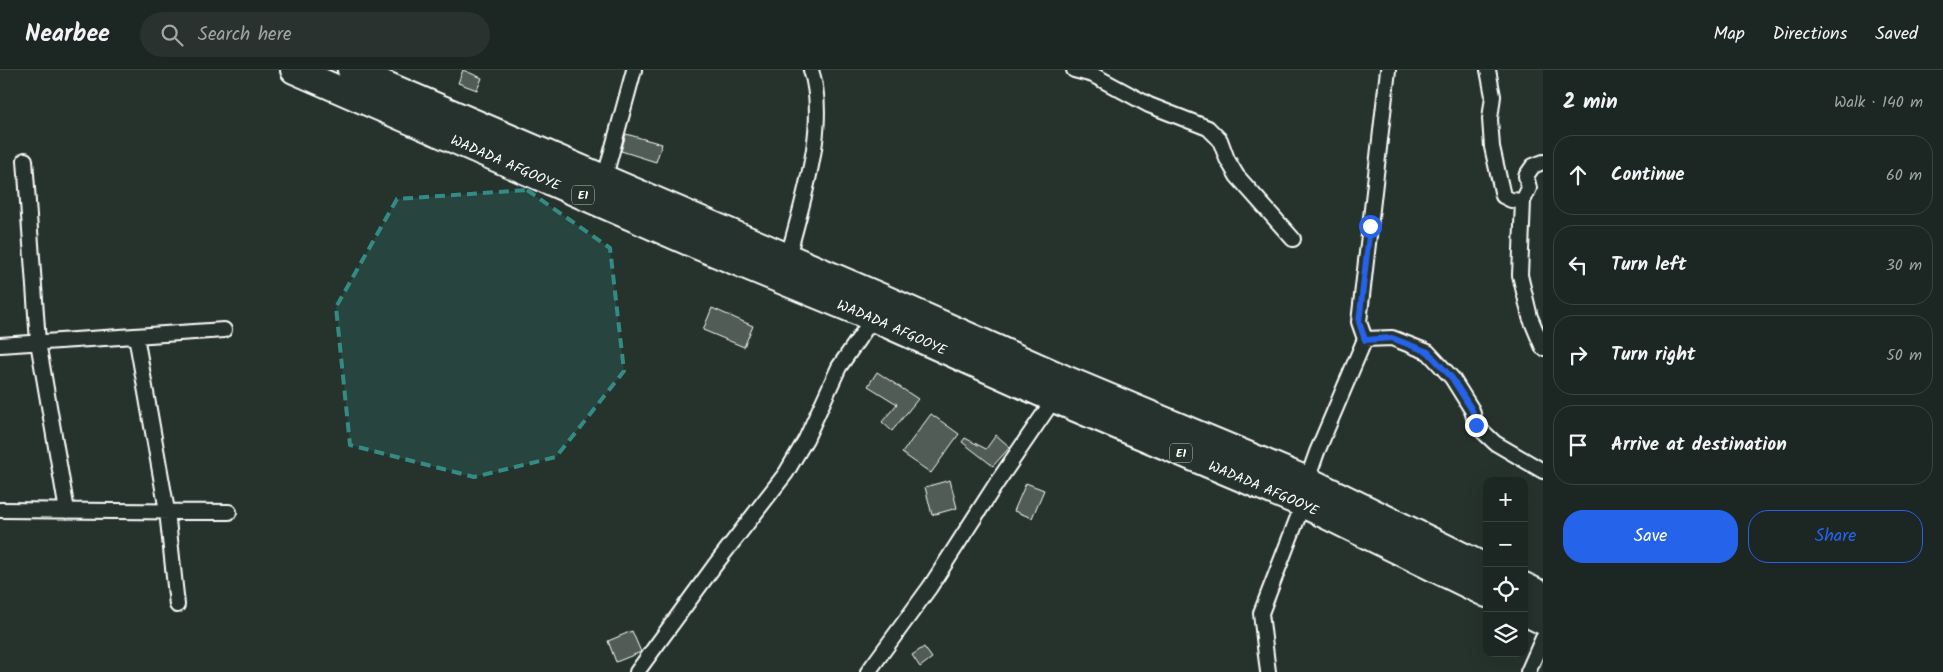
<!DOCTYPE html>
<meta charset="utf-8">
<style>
:root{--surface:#1c2622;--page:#29322f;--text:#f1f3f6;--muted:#a0a5a5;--line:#3a4340;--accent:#2563eb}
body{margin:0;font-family:Kalam,sans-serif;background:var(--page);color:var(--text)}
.controls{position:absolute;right:15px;bottom:15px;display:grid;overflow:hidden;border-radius:10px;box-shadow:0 5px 20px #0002}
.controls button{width:45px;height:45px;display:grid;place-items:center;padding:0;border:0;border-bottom:1px solid var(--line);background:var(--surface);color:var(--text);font:25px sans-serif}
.stop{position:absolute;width:15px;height:15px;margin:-11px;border:4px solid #2563eb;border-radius:50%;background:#fff}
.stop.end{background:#2563eb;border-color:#fff;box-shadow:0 1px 5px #0008}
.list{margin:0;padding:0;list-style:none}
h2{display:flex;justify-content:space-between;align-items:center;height:65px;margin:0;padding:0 20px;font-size:21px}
h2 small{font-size:16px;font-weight:400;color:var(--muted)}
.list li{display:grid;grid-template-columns:32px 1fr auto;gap:15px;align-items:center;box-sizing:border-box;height:80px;margin:0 10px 10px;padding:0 10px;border:1px solid var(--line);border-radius:20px}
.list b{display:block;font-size:19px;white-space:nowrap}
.list em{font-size:16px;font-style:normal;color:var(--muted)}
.actions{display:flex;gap:10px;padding:15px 20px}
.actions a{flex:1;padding:11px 0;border:1px solid var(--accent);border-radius:20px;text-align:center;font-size:18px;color:var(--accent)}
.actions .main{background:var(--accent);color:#fff}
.icon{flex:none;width:28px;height:28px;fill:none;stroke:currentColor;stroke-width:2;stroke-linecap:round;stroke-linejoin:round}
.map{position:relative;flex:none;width:1543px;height:602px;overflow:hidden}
header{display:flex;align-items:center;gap:30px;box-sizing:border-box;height:70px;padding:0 25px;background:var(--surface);border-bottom:1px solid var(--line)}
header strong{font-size:24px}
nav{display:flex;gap:28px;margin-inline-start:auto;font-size:18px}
.search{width:350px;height:45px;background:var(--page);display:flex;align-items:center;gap:12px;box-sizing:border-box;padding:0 18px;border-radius:28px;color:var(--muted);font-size:19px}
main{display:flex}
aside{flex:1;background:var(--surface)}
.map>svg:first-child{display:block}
.building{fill:#515c57;stroke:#fff}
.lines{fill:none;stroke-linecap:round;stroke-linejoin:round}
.street-casing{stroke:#fff;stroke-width:18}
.highway-casing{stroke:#fff;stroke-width:30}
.street{stroke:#26332d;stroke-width:14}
.highway{stroke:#26332d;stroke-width:26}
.route{stroke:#2563eb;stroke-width:6}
.marked{fill:#338b84;fill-opacity:0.2;stroke:#338b84;stroke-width:4;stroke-dasharray:10 6;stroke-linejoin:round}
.labels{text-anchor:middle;stroke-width:5;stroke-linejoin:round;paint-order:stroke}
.shield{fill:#26332d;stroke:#bec2c0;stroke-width:1}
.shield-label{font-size:12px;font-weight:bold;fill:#fff}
.street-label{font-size:14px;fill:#fff;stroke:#26332d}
</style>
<header>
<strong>Nearbee</strong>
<div class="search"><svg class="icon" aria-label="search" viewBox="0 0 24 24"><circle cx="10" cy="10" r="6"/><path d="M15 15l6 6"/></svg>Search here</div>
<nav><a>Map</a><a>Directions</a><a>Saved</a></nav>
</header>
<main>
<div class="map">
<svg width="1543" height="602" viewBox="0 0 1543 602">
<rect width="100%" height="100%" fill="#26332d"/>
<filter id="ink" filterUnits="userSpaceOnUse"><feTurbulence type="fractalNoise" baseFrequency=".02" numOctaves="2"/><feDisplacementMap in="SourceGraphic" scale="10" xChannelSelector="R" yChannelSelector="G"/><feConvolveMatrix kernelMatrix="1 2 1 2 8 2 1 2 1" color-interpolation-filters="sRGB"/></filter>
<g filter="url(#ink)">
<path class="building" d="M463,0L482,8L477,20L458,13Z
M626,64L662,74L656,92L621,81Z
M712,238L753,256L744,277L703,260Z
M877,302L918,329L892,361L882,352L897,334L868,316Z
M931,344L959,364L931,403L902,383Z
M996,365L1010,377L993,396L962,372L965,368L986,379Z
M950,410L957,438L932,445L925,417Z
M1026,413L1044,420L1032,448L1014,441Z
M632,561L641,582L616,592L608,571Z
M924,577L932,588L920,597L912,585Z"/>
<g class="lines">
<defs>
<path id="street" d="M1074,0L1093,5L1149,35L1208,58L1220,70L1227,89L1237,106L1293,169
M1488,0L1493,26L1490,49L1492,77L1503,126L1511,130L1523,131
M25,90L38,272L67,441
M1543,92L1533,96L1526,106L1529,118L1523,131L1520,205L1530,247L1543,278
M604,110L634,0
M788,187C802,132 829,55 811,0
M136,266L167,441L177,535
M1365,269L1392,268L1428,282L1452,308L1472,340L1476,355L1495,373L1543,401
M0,275L224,260
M1307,410L1317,382L1365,269L1359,252L1388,0
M0,440L229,442
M637,602L715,495L786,403L806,369L839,297L873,248
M868,602L930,517L996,414L1054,329
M1268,602L1261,543L1303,434
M1528,602L1543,568"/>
<g id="highway">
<path id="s1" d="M294,0L698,176L873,248L1054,329L1303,434L1487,524"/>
<path d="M351,0L881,227L1063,308L1307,410L1487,498"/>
<path d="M1524,516L1543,525"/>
<path d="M1524,542L1543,551"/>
</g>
</defs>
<use href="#street" class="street-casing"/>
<use href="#highway" class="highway-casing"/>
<use href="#street" class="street"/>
<use href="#highway" class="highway"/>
</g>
</g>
<g class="lines" filter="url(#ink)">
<path class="route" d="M1370,156L1359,252L1365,270L1392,268L1428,282L1452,308L1472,340L1476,355"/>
</g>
<path class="marked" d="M527,120L610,178L624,301L556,387L474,407L350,375L336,237L397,129Z"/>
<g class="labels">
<g class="shield">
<rect x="572" y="115.5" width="22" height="19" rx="4"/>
<rect x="1170" y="373.5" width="22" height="19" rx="4"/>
</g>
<g class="shield-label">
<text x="583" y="129">E1</text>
<text x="1181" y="387">E1</text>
</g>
<g class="street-label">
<text dy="5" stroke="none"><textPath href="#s1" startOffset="231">WADADA AFGOOYE</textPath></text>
<text dy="5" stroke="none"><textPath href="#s1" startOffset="651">WADADA AFGOOYE</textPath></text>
<text dy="5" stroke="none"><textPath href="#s1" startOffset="1056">WADADA AFGOOYE</textPath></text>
</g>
</g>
</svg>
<div class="controls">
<button>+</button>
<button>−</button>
<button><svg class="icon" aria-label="locate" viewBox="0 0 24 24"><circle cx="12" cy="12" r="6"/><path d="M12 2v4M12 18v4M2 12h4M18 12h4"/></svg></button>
<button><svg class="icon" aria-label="layers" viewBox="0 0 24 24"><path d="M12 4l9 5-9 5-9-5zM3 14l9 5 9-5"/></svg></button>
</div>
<div class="stop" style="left:1370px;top:156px"></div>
<div class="stop end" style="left:1476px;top:355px"></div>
</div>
<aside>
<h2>2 min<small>Walk · 140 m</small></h2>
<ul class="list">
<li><svg class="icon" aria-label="ahead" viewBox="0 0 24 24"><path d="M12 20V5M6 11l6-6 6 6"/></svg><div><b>Continue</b></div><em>60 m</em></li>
<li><svg class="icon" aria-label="left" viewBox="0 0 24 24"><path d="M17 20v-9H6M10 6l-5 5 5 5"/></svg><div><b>Turn left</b></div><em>30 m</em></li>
<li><svg class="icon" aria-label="right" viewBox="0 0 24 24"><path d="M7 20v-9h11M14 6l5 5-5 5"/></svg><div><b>Turn right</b></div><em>50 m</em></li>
<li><svg class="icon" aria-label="arrive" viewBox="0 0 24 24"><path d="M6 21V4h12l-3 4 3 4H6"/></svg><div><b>Arrive at destination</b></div></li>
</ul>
<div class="actions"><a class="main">Save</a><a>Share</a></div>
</aside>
</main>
